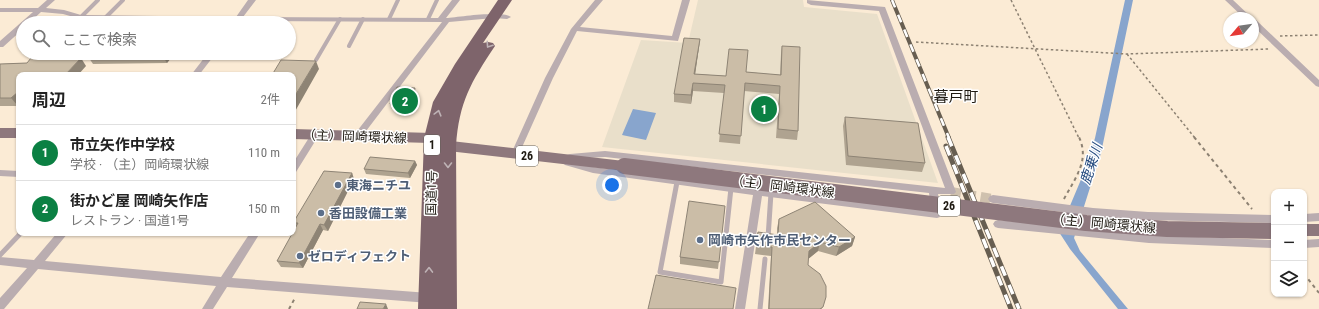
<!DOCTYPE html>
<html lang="ja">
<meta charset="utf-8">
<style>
:root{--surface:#fff;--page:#f2f2f2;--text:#222;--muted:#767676;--line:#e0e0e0;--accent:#0b8043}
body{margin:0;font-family:"Roboto Condensed","Noto Sans JP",sans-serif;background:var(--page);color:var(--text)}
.controls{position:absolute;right:12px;bottom:12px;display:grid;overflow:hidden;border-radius:8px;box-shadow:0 1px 3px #0004}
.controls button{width:36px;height:36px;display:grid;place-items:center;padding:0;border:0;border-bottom:1px solid var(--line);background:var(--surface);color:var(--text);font:20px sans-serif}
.compass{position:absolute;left:1223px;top:12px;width:36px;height:36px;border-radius:50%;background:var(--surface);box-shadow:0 1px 3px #0004;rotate:241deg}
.you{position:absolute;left:612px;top:185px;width:14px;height:14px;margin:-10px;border:3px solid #fff;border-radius:50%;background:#1a73e8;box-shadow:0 0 0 6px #1a73e833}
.badge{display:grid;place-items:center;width:26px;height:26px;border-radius:50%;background:var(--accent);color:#fff;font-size:13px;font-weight:700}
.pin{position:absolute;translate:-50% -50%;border:2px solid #fff;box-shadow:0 1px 4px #0006}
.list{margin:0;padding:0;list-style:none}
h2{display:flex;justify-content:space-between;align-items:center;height:52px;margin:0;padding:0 16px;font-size:17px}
h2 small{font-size:13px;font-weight:400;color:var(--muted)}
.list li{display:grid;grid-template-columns:26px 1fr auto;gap:12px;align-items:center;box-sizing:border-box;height:56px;padding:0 16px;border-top:1px solid var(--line)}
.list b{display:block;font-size:15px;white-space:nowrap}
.list p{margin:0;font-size:13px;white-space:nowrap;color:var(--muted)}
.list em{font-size:13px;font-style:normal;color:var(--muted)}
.icon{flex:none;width:22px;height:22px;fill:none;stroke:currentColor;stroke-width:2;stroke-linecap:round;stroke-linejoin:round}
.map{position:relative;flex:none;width:1319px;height:309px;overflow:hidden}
.search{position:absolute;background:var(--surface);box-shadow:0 1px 3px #0004;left:16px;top:16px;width:280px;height:44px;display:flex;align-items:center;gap:10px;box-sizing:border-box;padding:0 14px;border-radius:22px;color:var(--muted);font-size:15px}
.panel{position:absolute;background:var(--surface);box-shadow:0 1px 3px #0004;left:16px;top:72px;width:280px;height:164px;border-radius:8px}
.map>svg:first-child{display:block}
.education{fill:#e9dfca}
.water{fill:#88a5cd}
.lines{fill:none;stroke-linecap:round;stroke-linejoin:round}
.street-tunnel{stroke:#cfc1ae;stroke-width:10;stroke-dasharray:10 5;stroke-linecap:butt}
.path-far1{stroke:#8c8172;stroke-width:1.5;stroke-dasharray:2.5 2.5;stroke-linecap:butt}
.path{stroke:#8c8172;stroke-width:2;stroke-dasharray:3.5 3.5;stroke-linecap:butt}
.lane-far1{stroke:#baadb0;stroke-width:4}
.lane{stroke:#baadb0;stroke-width:5}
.street{fill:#baadb0;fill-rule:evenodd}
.primary{fill:#8e787d;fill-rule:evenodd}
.highway{fill:#7e646b;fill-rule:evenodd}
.rail-far1-casing{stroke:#675e51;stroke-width:4}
.rail-casing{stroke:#675e51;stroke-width:5}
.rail-far1{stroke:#fff;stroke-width:2.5;stroke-dasharray:8;stroke-linecap:butt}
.rail{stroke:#fff;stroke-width:3.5;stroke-dasharray:10;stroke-linecap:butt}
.primary-bridge{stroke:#8e787d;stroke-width:16}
.wall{fill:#afa390}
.shaded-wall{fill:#8e8475}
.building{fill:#cbbda7;stroke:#8e8475}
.oneway{stroke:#beb2b5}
.service-dot{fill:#5c6f8a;stroke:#fff;stroke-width:1.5}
.labels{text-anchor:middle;stroke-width:3;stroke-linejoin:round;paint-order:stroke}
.shield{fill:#fff;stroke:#625f59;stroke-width:1}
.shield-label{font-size:12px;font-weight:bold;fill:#1f1a12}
.street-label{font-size:13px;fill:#1f1a12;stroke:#fff}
.service-label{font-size:13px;font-weight:bold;fill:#4e5e75;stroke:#fff;text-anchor:start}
.water-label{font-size:14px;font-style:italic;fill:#264c80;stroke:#fff}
.quarter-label{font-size:15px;fill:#1f1a12;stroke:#fff}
</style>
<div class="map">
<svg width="1319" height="309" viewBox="0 0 1319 309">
<rect width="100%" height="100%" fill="#fbebd5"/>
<path class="education" d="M698,0H803L804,7L877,14L938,183L602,147L641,40L688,43Z"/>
<path class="water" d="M1125,0H1133L1101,153L1074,238L1080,251L1128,309H1118L1070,249L1059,232L1085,170L1095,138Z
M633,109L656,113L646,140L622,135Z"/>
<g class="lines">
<path class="street-tunnel" d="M951,192L993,199"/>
<path class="path-far1" d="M1011,0L1079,138
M1280,36L1319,35
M916,42L1127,54L1269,49
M1127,54L1195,138"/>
<path class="path" d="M1194,137L1252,209
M1064,199C1075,178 1090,161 1079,137
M1304,274L1319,293
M289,309L295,298"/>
<path class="lane-far1" d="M81,17L98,0
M105,18L123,0
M389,19L398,0
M428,19L437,0
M349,46L363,19
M316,60L340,19"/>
<path class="lane" d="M677,182L660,272L721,282L731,188
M768,238L771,193
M0,255L21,233
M760,309L765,259"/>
<path class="street" d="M47,0H55L46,8L64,10L81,15L236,17L248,0H256L243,17L438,18L452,0H460L446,18C459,17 502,10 511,17L507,19L494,18L449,22L360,139L357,140L353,137L354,135L442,22L240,21L235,23L232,21L81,19L63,14L41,12L29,23H23V29L3,47H0V41L33,12H0V8H38Z
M595,0H603L580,27L672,36L682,0H690L678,41L577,31L553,78L519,154L515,157L512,156L511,154L545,78L571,29Z
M807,0L885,7L956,192L954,194H938L942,214L940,217L937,218L762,196L745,309H735L753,195L593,173L565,165L563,163L568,160L593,167L931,210L929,193L605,157L567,159L565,157L567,155L570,154L605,151L945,188L879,11L811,5L807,3Z
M1225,0H1233L1252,18H1244Z
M1253,20H1256L1319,80V87L1316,86L1253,26Z
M208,53H216L199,75H191Z
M315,132L319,135L296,172L293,173V163L312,133Z
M0,170L19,171V177L0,176Z
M993,195L1093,208L1148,212L1274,215V223L1148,220L1093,216L993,203L990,202L988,199L990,196Z
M1319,213V221L1304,222V214Z
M998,220L1149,235L1274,240V248L1149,243L998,228L995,227L993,224L995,221Z
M57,233H68L45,261L221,277L250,233H260L232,278L429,293L433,295L434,298L433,301L429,303L227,287L213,309H202L216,286L38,269L4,309H0V298L27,268L0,265V257L34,260Z
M1319,239V247L1304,248V240Z"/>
<path class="primary" d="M0,128H19V138H0Z
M293,129L432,133L451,141L624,161L629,162L631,166L629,170L624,171L448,151L430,143L293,139Z
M1304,224H1319V236H1304Z"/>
<path class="highway" d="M498,0H512L483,43L488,42L493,43L495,46C471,82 459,102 456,146L457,309H418L424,138L433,102L455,64Z"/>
<defs>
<path id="rail-far1" d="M892,0L949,138"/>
<path id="rail" d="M948,137L1019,309
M946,146L1011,309"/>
</defs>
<use href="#rail-far1" class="rail-far1-casing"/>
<use href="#rail" class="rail-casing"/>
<use href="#rail-far1" class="rail-far1"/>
<use href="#rail" class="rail"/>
<path class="primary-bridge" d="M624,166L1086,223L1167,229L1274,231"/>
</g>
<path class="wall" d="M700,39L699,47L695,74L726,76L746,72L780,75L781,54L782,46L798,131L797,140L776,138L779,94L744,91L740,144L719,142L724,93L693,91L691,104L674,102V94Z
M175,53L167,63L93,64L87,55Z
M55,58L86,66L19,75V106H0V64L27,63Z
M416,93L411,109H392L390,104Z
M845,117L925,163L922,172L846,165L843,126Z
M415,161L417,165L410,178L366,174L364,169Z
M352,173L354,179L328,231L323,230L303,268L281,267L277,261L296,228L293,223Z
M725,206L718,269L680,264V257Z
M779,219L855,237L852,246L836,256L818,251L808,259V265L822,309H768L771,256L755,254L758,232L777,235V228Z"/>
<path class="shaded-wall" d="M700,39L699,47L694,82V74Z
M46,53H59L48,66L41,58Z
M163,53H175L167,63L162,55Z
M81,58L86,66L78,75H65Z
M316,61L319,69L293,115V99Z
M693,83V91L691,104V95Z
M415,88L416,93L411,109L409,104Z
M18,92L19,94V106H18L11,98Z
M415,161L417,165L410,178L408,173Z
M352,173L354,179L328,231L324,225Z
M320,224L323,230L303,268L299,263Z
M855,237L852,246L836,256L839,247Z
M820,242L818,251L807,260L809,251Z
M386,304L388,309H383Z"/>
<path class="building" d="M684,38L700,39L694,74L726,76L729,49L748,50L746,72L781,75L782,46L800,47L798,131L778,129L780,86L745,83L741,136L719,134L725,85L693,83L691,95L674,94Z
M35,53H46L41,58H81L65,75H19V92H18L11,98H0V64L27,63Z
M89,53H163L162,55H87Z
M281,60L316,61L293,99V75H272Z
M397,87L415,88L409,104H390Z
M845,117L918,123L925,163L848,156Z
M370,157L415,161L408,173L364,169Z
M324,171L352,173L324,225L320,224L299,263L277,261L298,223H293Z
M689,201L725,206L719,262L680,257Z
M815,202L855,237L839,247L820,242L809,251L808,265L820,274L826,286V297L823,307L820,309H769L772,247L756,245L758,232L778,235L779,219Z
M656,275L736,288L733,309H648Z
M360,302L386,304L383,309H357Z"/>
<defs><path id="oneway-chevron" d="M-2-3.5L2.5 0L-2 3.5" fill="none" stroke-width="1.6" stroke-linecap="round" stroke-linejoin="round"/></defs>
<g class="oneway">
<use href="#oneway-chevron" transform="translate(489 45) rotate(124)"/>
<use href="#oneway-chevron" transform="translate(438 113) rotate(-75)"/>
<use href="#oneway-chevron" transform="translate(448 165) rotate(90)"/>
<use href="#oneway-chevron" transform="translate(429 270) rotate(-89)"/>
</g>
<g class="service-dot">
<circle cx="338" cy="185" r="4"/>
<circle cx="321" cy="213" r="4"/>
<circle cx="700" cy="240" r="4"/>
<circle cx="300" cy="256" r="4"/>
</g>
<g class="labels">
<g class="shield">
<rect x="424" y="135" width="16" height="20" rx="3"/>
<rect x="516" y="146" width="22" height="20" rx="3"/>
<rect x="938" y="196" width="22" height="20" rx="3"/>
</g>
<g class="shield-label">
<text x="432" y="149">1</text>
<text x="527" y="160">26</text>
<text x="949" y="210">26</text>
</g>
<g class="street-label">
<text transform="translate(355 136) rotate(2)" y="5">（主）岡崎環状線</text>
<text transform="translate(783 186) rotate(7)" y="5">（主）岡崎環状線</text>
<text transform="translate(431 193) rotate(-89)" y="5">国道1号</text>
<text transform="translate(1104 223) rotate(5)" y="5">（主）岡崎環状線</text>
</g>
<g class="service-label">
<text x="346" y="190">東海ニチユ</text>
<text x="329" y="218">香田設備工業</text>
<text x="708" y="245">岡崎市矢作市民センター</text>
<text x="308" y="261">ゼロディフェクト</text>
</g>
<g class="water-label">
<text transform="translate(1091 164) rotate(-72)" y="5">鹿乗川</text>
</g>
<g class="quarter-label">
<text x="956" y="102">暮戸町</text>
</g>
</g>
</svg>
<div class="controls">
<button>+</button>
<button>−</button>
<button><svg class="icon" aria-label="layers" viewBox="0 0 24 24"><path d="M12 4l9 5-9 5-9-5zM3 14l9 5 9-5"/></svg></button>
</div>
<svg class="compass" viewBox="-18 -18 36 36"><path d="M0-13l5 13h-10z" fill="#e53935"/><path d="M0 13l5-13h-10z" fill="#767676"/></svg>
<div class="you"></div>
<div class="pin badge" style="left:764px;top:109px">1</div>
<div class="pin badge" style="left:405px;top:101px">2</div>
<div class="search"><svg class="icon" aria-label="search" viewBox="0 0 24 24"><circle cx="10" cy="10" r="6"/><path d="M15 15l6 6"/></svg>ここで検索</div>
<section class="panel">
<h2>周辺<small>2件</small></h2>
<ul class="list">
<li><span class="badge">1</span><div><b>市立矢作中学校</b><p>学校 · （主）岡崎環状線</p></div><em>110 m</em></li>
<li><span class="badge">2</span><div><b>街かど屋 岡崎矢作店</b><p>レストラン · 国道1号</p></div><em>150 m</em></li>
</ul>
</section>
</div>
